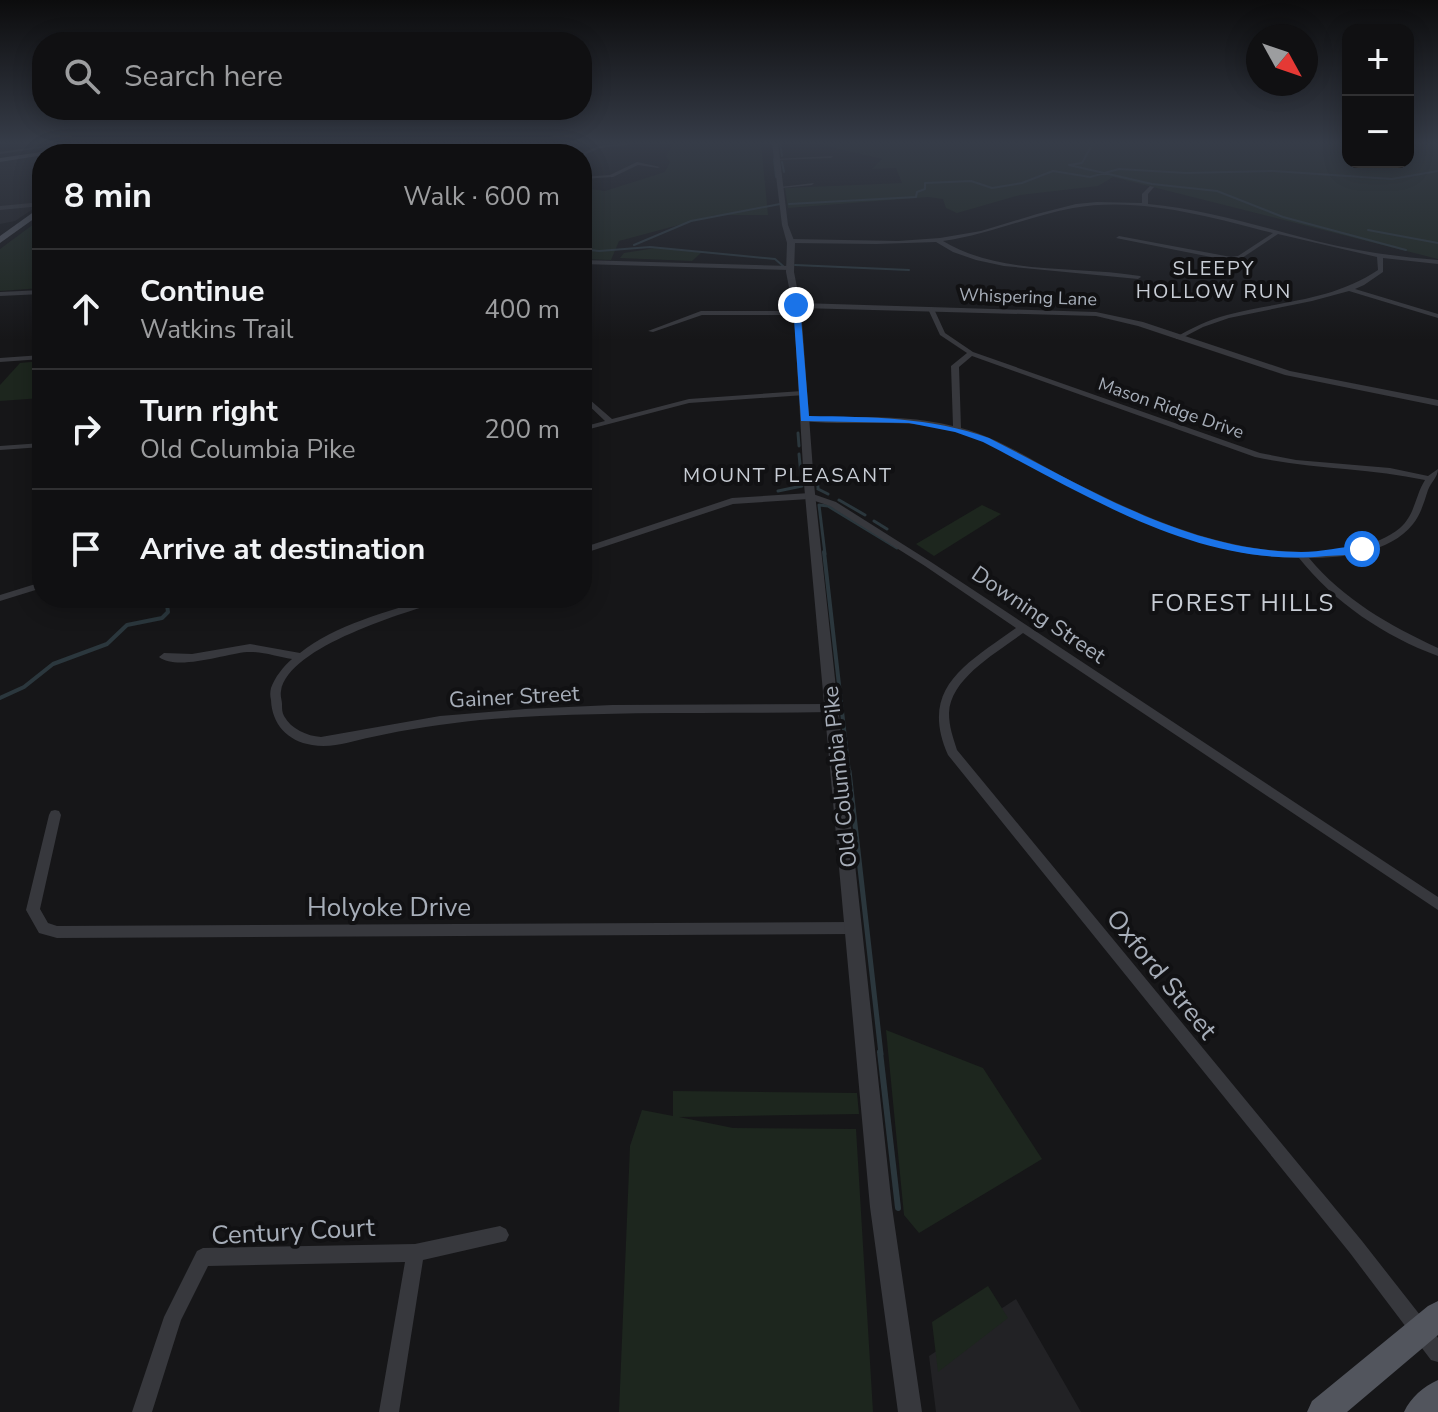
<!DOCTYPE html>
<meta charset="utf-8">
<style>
:root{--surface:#101012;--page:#1e1e20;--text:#f1f3f6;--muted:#9c9d9f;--line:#303032}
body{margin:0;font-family:"Nunito Sans",sans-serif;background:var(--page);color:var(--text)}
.controls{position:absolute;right:24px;top:24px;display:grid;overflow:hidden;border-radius:16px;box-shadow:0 4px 20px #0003}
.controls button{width:72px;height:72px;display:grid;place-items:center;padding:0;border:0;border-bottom:2px solid var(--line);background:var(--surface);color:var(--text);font:40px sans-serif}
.compass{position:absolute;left:1246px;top:24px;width:72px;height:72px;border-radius:50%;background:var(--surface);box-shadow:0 4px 20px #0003;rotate:130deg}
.stop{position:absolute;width:24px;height:24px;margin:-18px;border:6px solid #1a73e8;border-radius:50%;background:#fff}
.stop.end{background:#1a73e8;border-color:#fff;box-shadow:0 2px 8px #0008}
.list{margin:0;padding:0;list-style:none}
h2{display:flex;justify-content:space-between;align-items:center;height:104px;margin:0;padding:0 32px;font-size:34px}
h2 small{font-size:26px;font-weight:400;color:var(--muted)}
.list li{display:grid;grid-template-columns:52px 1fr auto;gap:24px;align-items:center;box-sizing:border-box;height:120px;padding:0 32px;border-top:2px solid var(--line)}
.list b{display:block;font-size:30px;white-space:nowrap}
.list p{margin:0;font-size:26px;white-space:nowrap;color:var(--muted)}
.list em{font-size:26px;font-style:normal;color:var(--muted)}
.icon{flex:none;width:44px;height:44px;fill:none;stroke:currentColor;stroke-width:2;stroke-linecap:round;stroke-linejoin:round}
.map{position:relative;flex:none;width:1438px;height:1412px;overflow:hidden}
.search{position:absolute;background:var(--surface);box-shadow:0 4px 20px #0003;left:32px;top:32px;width:560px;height:88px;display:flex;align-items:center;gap:20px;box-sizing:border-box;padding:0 28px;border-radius:32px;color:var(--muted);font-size:30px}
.panel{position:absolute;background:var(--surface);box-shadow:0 4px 20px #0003;left:32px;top:144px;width:560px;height:464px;border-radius:32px}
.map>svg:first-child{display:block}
.built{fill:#222225}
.green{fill:#1d261e}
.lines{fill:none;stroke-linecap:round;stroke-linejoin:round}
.stream-far4{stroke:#2b373d;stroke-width:2}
.stream-far3{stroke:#2b373d;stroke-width:3}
.stream-far2{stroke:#2b373d;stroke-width:4}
.stream-far1{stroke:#2b373d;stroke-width:5}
.stream{stroke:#2b373d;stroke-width:6}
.minor{fill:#37383d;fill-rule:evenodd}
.tertiary{fill:#37383d;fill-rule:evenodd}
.primary{fill:#52555d;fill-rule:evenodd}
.route{fill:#1a73e8}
.labels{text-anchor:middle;stroke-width:8;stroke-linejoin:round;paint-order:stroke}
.far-street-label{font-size:18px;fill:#a7aeb9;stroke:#111113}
.far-neighbourhood-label{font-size:20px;letter-spacing:2px;fill:#c8cdd5;stroke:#111113}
.street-label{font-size:22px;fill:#a7aeb9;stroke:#111113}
.neighbourhood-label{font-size:24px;letter-spacing:2px;fill:#c8cdd5;stroke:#111113}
.near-street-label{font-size:26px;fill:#a7aeb9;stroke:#111113}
</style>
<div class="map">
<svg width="1438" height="1412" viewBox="0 0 1438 1412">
<rect width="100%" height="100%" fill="#161618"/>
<path class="built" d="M42,155V203L15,221L0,224V162Z
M1016,1299L1081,1412H936L929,1356Z"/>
<path class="green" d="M147,143H231L218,154H132Z
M674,143H761L768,215H716L619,241L611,260L582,259V188L605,191L665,172L670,162L666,156Z
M814,143H1348V162H1408V143H1438V259L1113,177L1098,186L1020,195L957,213L946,208L943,199L928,197L788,208L785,188L902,183L896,168L872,169L882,159Z
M42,218V288L0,291V249Z
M655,248L702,252L692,261L620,258L624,253Z
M42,361V398L0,401V385L20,363Z
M982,505L1001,514L934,556L916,544Z
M886,1030L983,1068L1042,1159L919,1233L904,1215Z
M673,1091L857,1093L859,1114L679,1117L733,1128L856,1129L873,1412H619L630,1146L642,1110L673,1116Z
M988,1286L1008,1318L938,1372L932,1322Z"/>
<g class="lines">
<path class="stream-far4" d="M780,143L782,156
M1093,143L1082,163L1069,165L1152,184L1217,191L1283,217L1406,250
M774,159L776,177
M782,162L784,172
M789,204L916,197L917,192L925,189V183L971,181L992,188L1022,183L1053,171L1090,177L1119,169L1186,173L1273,171L1392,179L1438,171
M1368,230L1438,243
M634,245L691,221L780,204
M582,249L599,251L650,247L775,259L783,266
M795,265L909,270"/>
<path class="stream-far3" d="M798,433L799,446
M817,475L818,488
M818,489L828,494
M778,491L802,486L799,454
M839,500L865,515
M874,521L887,529
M825,554L819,505L828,506L897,548"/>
<path class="stream-far2" d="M824,552L849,773
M0,698L24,687L53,664L107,644L127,625L162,618L168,612L166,598"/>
<path class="stream-far1" d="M849,771L881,1054"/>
<path class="stream" d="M880,1052L898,1208"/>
<path class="minor" d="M65,143H74L0,154V152Z
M319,143H326L273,154H264Z
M337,143H341V150L337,149Z
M503,143L514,149V151L497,154L487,146ZM502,145L508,149L498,151L493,147Z
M560,143H565L568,145L566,146Z
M581,143H585L568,154H563Z
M630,143H642L600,148L582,156L580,154L599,146Z
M274,147L272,149L232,151L230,150Z
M833,156L831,158L777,160L775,159Z
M637,162L660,167L658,168L638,165L613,177L582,179V177L610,175Z
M814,183L812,185L782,188L780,187Z
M1150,186L1154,187L1148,194V204C1205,209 1261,227 1316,241C1357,251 1397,257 1438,260V264L1383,258V272L1364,285L1355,289L1438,314V318L1349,291L1312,301L1229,318L1203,327L1180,339H1176V337C1192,328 1208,320 1227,315C1280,301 1332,301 1378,270L1377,257L1278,234L1242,258L1231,261L1116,238L1119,236L1231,257L1238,256L1273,233C1210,217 1139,196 1073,208C1029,216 988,235 943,241C1001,276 1075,265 1140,276L1141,277L1138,279L1004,266L976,260L953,252L936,242L876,244L791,243L788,241L791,239L898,241L940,238L981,231L1037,214L1076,204L1097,202L1142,203V194Z
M42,202V206L0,210V206Z
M582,260L790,266L793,268L790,270L582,264Z
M42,290V294L0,296V292Z
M931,307L934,309L945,333L973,352L1260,453L1296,460L1390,468L1428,476L1438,469C1438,477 1431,482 1428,490C1424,502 1421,514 1413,524C1390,553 1343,558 1309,558C1344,600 1389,625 1438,648V656C1384,636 1335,603 1299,558C1209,557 1130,518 1052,477C1024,462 996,444 965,434C913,416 857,427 802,421L801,419L805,417C854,418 905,414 953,426L951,366L967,353L940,335L928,309ZM972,356L1255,457C1311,469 1369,468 1425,480C1415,496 1415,515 1400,528C1376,547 1343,551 1313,552C1221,554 1140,516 1060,475C1028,458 996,437 961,428L959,367Z
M701,311H798L801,313L798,315H702L653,332L648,331Z
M42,355V359L0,362V358Z
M802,391L806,393L805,395L689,403L582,431V427L605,421L582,399V393L612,419L689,399Z
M42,443V447L0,450V446Z
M810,493L836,502L931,562L1438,897V910L1023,633C998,652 950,678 949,713C949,727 953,737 957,750L1362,1241L1438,1338V1362L1431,1360L1350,1253L948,755C918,687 968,663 1016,628L925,566L830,506L809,499L733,504L582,554V548L732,498Z
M42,582V588L0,601V595Z
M431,598H447L445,600C407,612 288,646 281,691C280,696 282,700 282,704C282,709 282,712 284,716C291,729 307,736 321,737L440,716L525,709L612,705L832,704L836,705L838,708L836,711L832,712C715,714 597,710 480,720C444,724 407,729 372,737C352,741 332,749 312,745C287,741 272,724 271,700C270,696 270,692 271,688C275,677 283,667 292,659C278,657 262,651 247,652C225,654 177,671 159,657L164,653L192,654L250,644L300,653C334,625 389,611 431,598Z
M55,810L59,811L61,815L40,909L48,923L57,926L853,922L858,923L860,928L858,933L853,934L57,938L39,933L26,910L49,815L51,811Z
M500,1226L506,1229L509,1235L506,1241L423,1260L399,1412H379L405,1262L208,1266L181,1320L152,1412H132L164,1317L197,1251L203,1248L415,1244Z"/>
<path class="tertiary" d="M772,143H778L788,225L795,243L794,272L800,303L1096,312L1143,322L1290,371L1438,400V406L1285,375L1138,326L1096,316L801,308L814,484L892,1207L922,1412H898L870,1207L804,484L794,313L786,272L787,243L782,225Z"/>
<path class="primary" d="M104,143H120L0,162V158Z
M137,143H145L132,154H123Z
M42,206V213L0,243V236Z
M1438,1301V1335L1347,1412H1307L1312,1401L1428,1306Z
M1438,1380V1412H1404C1411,1397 1423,1387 1438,1380Z"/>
</g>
<linearGradient id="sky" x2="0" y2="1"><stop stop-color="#0c0c0d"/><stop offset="0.42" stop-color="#363c48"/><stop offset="1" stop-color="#363c48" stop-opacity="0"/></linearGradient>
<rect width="1438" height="340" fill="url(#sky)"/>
<path class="route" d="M796,303L800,305L809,416C871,417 930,417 989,438C1088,488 1186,551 1301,552C1321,552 1342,547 1362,545L1367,549C1357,556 1339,555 1326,556C1200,569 1090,497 983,442L955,432L909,423L801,421L793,305Z"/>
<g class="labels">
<g class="far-street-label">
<text transform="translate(1028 297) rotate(2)" y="6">Whispering Lane</text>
<text transform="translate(1171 408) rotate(19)" y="6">Mason Ridge Drive</text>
</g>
<g class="far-neighbourhood-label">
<text x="1214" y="275">SLEEPY<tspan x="1214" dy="23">HOLLOW RUN</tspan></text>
<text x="788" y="482">MOUNT PLEASANT</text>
</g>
<g class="street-label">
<text transform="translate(1039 614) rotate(34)" y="8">Downing Street</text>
<text transform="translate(514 696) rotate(-3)" y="8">Gainer Street</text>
<text transform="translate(839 777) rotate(-96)" y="8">Old Columbia Pike</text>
</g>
<g class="neighbourhood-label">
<text x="1243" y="611">FOREST HILLS</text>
</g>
<g class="near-street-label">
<text x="389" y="916">Holyoke Drive</text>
<text transform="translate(1162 974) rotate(51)" y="9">Oxford Street</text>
<text transform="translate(293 1231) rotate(-3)" y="9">Century Court</text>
</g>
</g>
</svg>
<div class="controls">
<button>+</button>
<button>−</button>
</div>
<svg class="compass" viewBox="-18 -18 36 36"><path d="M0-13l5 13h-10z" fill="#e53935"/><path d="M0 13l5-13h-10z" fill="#9c9d9f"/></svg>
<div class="stop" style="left:1362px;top:549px"></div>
<div class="stop end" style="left:796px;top:305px"></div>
<div class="search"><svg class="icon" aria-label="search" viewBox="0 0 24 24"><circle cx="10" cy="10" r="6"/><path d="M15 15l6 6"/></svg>Search here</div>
<section class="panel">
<h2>8 min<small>Walk · 600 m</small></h2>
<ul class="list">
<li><svg class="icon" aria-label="ahead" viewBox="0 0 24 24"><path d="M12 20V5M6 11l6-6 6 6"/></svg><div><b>Continue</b><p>Watkins Trail</p></div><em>400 m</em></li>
<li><svg class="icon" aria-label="right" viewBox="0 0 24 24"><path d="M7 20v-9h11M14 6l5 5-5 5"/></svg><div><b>Turn right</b><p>Old Columbia Pike</p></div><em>200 m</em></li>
<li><svg class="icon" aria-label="arrive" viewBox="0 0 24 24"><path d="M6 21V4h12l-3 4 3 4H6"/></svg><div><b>Arrive at destination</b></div></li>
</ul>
</section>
</div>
